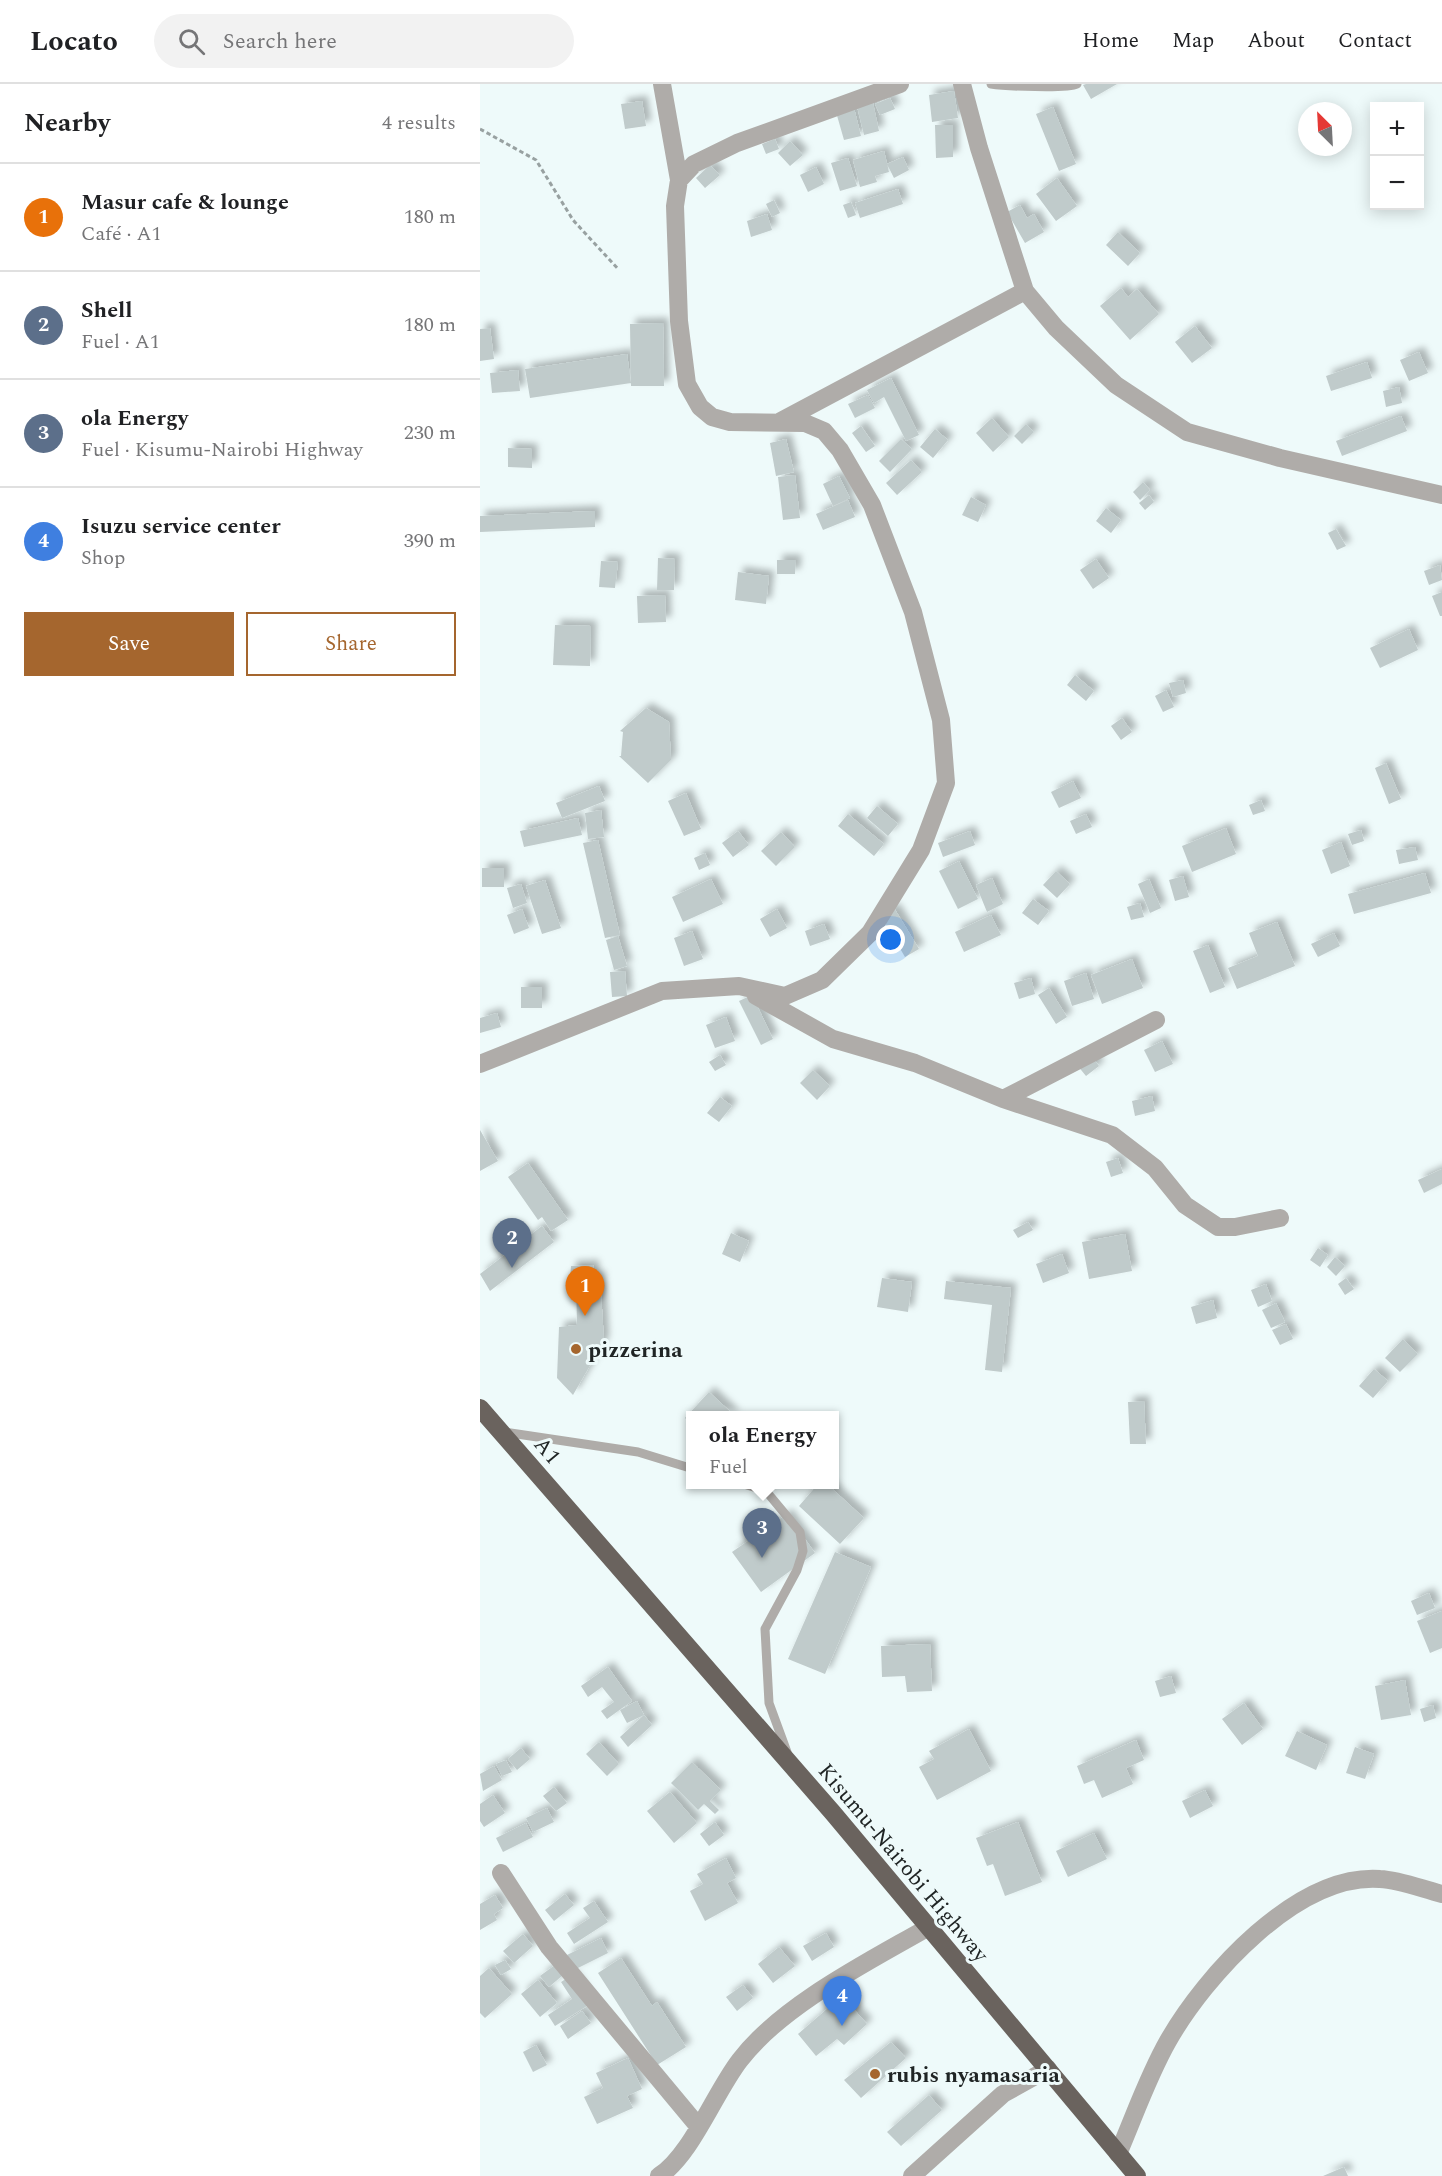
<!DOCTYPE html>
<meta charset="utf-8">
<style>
:root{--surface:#fff;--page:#f2f2f2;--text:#202124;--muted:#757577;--line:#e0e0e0;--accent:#a5662e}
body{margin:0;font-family:Spectral,serif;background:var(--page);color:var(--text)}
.controls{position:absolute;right:18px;top:18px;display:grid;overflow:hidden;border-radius:0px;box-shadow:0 3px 15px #0003}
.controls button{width:54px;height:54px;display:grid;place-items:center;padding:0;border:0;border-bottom:2px solid var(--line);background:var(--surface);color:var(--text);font:30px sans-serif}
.compass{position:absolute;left:818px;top:18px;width:54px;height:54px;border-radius:50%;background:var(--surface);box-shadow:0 3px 15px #0003;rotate:336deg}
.you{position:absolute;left:411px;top:856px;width:21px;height:21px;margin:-15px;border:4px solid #fff;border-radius:50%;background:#1a73e8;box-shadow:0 0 0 9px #1a73e833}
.badge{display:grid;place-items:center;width:39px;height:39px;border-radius:50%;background:var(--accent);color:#fff;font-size:20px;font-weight:700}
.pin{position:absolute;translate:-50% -50px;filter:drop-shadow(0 2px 3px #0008)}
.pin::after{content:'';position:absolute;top:32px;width:21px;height:18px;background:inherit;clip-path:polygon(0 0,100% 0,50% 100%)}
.popup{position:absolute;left:206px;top:1327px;width:153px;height:78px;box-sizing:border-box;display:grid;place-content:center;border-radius:0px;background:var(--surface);filter:drop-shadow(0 2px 4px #0005);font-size:20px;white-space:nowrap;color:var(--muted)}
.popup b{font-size:22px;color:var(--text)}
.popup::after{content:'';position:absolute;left:50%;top:100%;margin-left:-12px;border:12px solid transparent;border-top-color:var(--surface)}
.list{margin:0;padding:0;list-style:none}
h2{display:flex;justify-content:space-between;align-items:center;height:78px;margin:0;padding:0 24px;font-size:26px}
h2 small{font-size:20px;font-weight:400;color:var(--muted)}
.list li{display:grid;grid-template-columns:39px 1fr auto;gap:18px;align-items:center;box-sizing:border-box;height:108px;padding:0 24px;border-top:2px solid var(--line)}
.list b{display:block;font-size:22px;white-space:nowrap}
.list p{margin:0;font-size:20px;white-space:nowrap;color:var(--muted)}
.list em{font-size:20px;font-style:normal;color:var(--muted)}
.actions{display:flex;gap:12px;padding:18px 24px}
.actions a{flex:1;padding:14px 0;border:2px solid var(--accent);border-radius:0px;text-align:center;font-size:21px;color:var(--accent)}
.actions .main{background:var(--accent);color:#fff}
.icon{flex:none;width:33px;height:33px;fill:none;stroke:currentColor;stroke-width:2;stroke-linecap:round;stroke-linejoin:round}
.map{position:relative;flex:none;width:962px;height:2092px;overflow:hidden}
header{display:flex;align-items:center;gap:36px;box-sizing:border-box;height:84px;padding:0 30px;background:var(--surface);border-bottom:2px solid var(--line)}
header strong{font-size:28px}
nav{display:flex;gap:33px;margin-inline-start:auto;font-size:21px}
.search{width:420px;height:54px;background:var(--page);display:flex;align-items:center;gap:15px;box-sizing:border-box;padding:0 21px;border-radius:33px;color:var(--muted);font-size:22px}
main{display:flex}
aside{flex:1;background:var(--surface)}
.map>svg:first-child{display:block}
.building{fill:#c0cbcb;filter:url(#shadow)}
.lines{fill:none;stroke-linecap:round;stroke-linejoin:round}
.path{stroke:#98a1a1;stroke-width:3;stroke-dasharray:4.5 3;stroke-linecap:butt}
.service{stroke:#afaca9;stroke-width:9}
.minor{stroke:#afaca9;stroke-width:18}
.trunk{stroke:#6a635e;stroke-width:18}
.poi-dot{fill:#a5662e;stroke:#eefafa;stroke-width:2}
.labels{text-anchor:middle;stroke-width:6;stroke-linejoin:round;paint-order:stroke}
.poi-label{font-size:22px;font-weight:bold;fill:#202525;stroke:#eefafa;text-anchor:start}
.street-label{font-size:22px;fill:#202525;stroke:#eefafa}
</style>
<header>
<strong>Locato</strong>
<div class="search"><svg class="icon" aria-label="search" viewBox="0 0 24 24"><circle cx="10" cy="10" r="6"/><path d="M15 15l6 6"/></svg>Search here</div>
<nav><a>Home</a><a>Map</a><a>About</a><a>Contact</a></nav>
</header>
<main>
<aside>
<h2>Nearby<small>4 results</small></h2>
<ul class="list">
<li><span class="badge" style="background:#e8710a">1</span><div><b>Masur cafe &amp; lounge</b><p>Café · A1</p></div><em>180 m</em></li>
<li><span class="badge" style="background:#5c6f8a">2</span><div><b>Shell</b><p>Fuel · A1</p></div><em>180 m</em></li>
<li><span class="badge" style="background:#5c6f8a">3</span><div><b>ola Energy</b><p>Fuel · Kisumu-Nairobi Highway</p></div><em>230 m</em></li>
<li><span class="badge" style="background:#3f7fe0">4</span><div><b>Isuzu service center</b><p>Shop</p></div><em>390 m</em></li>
</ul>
<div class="actions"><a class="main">Save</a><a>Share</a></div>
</aside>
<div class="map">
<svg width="962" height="2092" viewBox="0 0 962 2092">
<defs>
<filter id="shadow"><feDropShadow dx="5.5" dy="-5.5" stdDeviation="3" flood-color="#0004"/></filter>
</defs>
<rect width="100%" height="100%" fill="#eefafa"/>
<path class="building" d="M606,0H637L611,15L603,1Z
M474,7L478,34L452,38L449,11Z
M410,14L415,25L400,31L395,20Z
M162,17L166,42L145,45L141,20Z
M393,19L399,47L384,51L377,22Z
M573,23L596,80L579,87L556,30Z
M374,24L381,52L364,56L356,28Z
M455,41H473V73L456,74Z
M295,55L299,65L286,70L282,60Z
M310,57L323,71L310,82L298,69Z
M404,67L409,88L395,92L397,98L380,103L373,76Z
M423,73L429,86L414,94L407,80Z
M368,74L377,102L360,107L351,79Z
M230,81L240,91L225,104L216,94Z
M336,83L344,100L328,108L320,91Z
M577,94L597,122L576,137L556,110Z
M418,105L423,120L380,134L375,119Z
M294,116L300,129L292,133L286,120Z
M371,118L376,131L368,134L363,121Z
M540,121L547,134L554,130L564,148L545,159L527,128Z
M287,130L292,146L271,153L267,137Z
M638,148L660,169L648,182L626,161Z
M641,204L648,213L657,205L679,230L650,256L620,222Z
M183,239L184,302H151L150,240Z
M715,242L732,264L712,279L695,258Z
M10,244L14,275L0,277V245Z
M939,268L948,289L929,297L920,276Z
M147,270L151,299L50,314L45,285Z
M887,278L892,294L851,307L846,292Z
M38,286L40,307L12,309L10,289Z
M411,294L439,351L426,357L404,313L394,319L387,306Z
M919,303L922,319L906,323L903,307Z
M388,311L395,324L375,334L368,320Z
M921,332L927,347L862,372L856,357Z
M512,334L529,353L513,368L496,349Z
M546,340L554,348L542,360L534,352Z
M381,342L395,362L386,368L372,349Z
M455,345L468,356L453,374L440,363Z
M306,355L314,388L296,392L290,359Z
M421,355L432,365L410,388L399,377Z
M28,364L52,365V384L28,383Z
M431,376L442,388L417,411L406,399Z
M315,391L320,434L303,436L298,393Z
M359,392L370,414L353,422L343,400Z
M663,398L670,406L660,416L653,408Z
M669,411L674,418L665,426L659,419Z
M491,413L506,421L498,438L482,431Z
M368,416L375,433L343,446L336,430Z
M626,424L641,436L631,449L616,437Z
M115,427V443L0,448V432Z
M856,445L866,462L857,466L848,449Z
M178,474L195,475L194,506H177Z
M616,475L629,494L613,505L600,486Z
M297,476H316L315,490H297Z
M121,477L138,478L135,504L119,503Z
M960,481L962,496L949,501L944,487Z
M258,488L289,492L286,520L255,516Z
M962,508V532H960L952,512Z
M185,511L186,538L158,539L157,512Z
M75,541L111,542L110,582L73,581Z
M929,545L938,566L900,584L890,564Z
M595,591L614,607L606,617L587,601Z
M703,596L706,609L693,613L689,599Z
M686,606L694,623L683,628L675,612Z
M166,624L189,638L191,676L168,699L139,672H141L143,648L140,647Z
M642,634L652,648L641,656L631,642Z
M906,679L921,715L909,720L895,684Z
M593,697L601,714L579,724L571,708Z
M119,702L125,717L82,734L76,719Z
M206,709L221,745L204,752L188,717Z
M781,716L785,727L773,731L769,721Z
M397,722L418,740L408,752L387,734Z
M121,726L124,753L108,755L105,729Z
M368,730L404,760L394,772L358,742Z
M606,730L612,743L596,750L590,737Z
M98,734L102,751L44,763L40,747Z
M746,744L756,770L712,788L702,762Z
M881,746L884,757L872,761L868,750Z
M258,747L269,761L253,773L242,759Z
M490,747L495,761L463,773L458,759Z
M301,748L315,763L296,782L281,767Z
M118,756L140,851L125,854L103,759Z
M861,758L870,782L851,790L842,766Z
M935,763L938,776L919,780L916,766Z
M225,769L230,781L219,786L214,774Z
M479,777L498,815L478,825L459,787Z
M2,784H24V803H2Z
M576,787L590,800L577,814L563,801Z
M945,789L951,809L874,830L868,810Z
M703,792L709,813L695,817L689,796Z
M512,794L523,820L507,828L496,801Z
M231,795L243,820L203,838L192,813Z
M669,795L681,824L670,829L658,800Z
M65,796L81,844L62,850L46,802Z
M41,800L47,819L33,824L27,804Z
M553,815L569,827L558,841L542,829Z
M660,819L664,833L651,836L647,823Z
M414,824L439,865L425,873L401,832Z
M42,825L49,844L34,850L27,831Z
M297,825L307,844L290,853L280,835Z
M511,831L521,851L484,868L475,848Z
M797,838L815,882L757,905L748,884L778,872L769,849Z
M344,840L350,855L330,862L325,847Z
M212,847L223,875L204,882L194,854Z
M854,849L860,862L838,873L831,860Z
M138,852L147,882L134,886L126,856Z
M728,861L745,903L730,909L713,867Z
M652,875L663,904L622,920L611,891Z
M145,887L147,912L132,913L130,888Z
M606,889L614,915L592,922L584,897Z
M551,894L555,910L539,915L534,899Z
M41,903H62V924H41Z
M569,904L587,933L576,940L558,911Z
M272,911L293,955L281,961L259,917Z
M17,929L21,943L0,949V934Z
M246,933L255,957L235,964L226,941Z
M682,957L693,980L675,988L664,966Z
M610,970L619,982L606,992L597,981Z
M240,971L246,981L235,987L229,978Z
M333,986L350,1002L337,1016L320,999Z
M672,1012L675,1027L655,1032L652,1017Z
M240,1013L252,1022L239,1038L227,1029Z
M0,1046L18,1077L0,1087Z
M638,1074L643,1089L631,1093L626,1078Z
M48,1079L88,1136L71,1147L62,1133L58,1136L28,1093Z
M962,1085V1100L944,1109L938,1096Z
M548,1138L553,1146L538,1154L533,1146Z
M62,1142L74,1158L10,1207L0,1190Z
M251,1149L269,1157L260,1178L242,1170Z
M645,1150L652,1187L609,1195L602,1158Z
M838,1164L848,1171L840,1183L830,1176Z
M582,1170L589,1189L563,1199L556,1180Z
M855,1173L865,1182L856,1192L847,1183Z
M113,1181L115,1192H120L124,1257L93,1311L77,1294L79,1243L97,1241L96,1197L90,1196L91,1182Z
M402,1194L432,1198L428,1228L397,1223Z
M866,1194L874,1205L865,1211L858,1200Z
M466,1197L531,1204L522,1288L505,1286L512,1221L464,1215Z
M786,1200L792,1217L778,1223L771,1206Z
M733,1216L737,1234L716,1240L711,1223Z
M796,1219L805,1238L791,1244L782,1226Z
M806,1240L813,1255L800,1261L792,1246Z
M923,1255L938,1270L920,1288L905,1274Z
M894,1285L908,1297L893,1314L879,1302Z
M229,1308L255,1332H210V1338L205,1334Z
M664,1317L666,1360H650L648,1318Z
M338,1400H347L384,1434L360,1460L319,1422Z
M307,1430L335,1469L281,1508L252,1468Z
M355,1468L391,1483L345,1590L308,1575Z
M949,1509L955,1524L937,1531L931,1517Z
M962,1527V1564L950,1569L937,1537Z
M450,1560L452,1607L427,1608L425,1592L402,1593L401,1562Z
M128,1583L152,1617L127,1635L121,1627L134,1618L122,1603L108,1613L101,1602Z
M691,1592L696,1609L680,1613L675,1597Z
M925,1596L931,1631L901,1636L895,1602Z
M157,1617L164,1631L147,1639L140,1626Z
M764,1619L783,1645L762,1661L742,1635Z
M953,1621L956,1634L944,1638L940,1625Z
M164,1631L172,1641L148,1663L140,1653Z
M489,1645L511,1687L457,1716L439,1683L454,1675L449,1667Z
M817,1647L847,1661L836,1686L805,1672Z
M656,1656L664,1676L646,1684L653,1700L622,1714L614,1696L604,1700L597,1682Z
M119,1658L139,1680L127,1692L106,1670Z
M875,1663L894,1670L885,1695L866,1689Z
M41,1664L50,1675L37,1686L28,1675Z
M26,1676L32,1688L22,1692L16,1680Z
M212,1678L241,1706L230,1717L239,1726L235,1730L224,1720L218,1726L191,1699Z
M14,1682L22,1696L3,1707L0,1690Z
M74,1703L87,1719L76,1727L63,1712Z
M725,1706L733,1722L710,1734L702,1717Z
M190,1708L217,1739L194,1759L167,1727Z
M13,1711L25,1729L4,1743L0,1737V1720Z
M67,1724L74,1738L53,1748L46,1734Z
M235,1738L244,1751L229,1762L220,1750Z
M538,1738L562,1798L525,1812L513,1780L507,1782L496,1754Z
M46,1739L53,1753L23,1768L16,1754Z
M614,1749L627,1775L588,1793L576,1767Z
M246,1774L256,1794L247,1799L258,1819L225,1837L210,1807L223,1800L217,1790Z
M85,1810L94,1821L74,1837L65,1826Z
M15,1811L23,1824L14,1830L17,1836L0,1846V1820Z
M114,1817L128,1838L94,1860L87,1849L110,1834L103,1824Z
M346,1849L354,1863L332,1877L323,1862Z
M43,1850L53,1862L34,1879L23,1867Z
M121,1854L128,1869L94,1886L87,1871Z
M299,1863L315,1882L293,1899L278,1880Z
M141,1874L172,1922L177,1918L206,1963L177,1981L118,1889Z
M25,1876L31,1885L21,1891L15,1881Z
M75,1881L83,1891L69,1903L60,1892Z
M9,1884L32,1910L5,1934L0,1929V1892Z
M92,1891L110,1920L75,1942L68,1931L92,1915L81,1898Z
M58,1896L77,1919L60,1933L41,1910Z
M263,1901L273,1914L257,1927L246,1913Z
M362,1912L387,1940L364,1961L357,1955L336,1972L318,1950Z
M102,1927L111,1939L88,1955L80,1942Z
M411,1958L426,1974L381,2014L364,1996Z
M56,1961L67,1981L53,1988L43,1968Z
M148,1974L162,2005L147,2012L153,2024L117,2040L104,2013L123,2004L116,1989Z
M449,2011L462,2026L421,2062L407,2048Z
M864,2083L868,2092H843Z"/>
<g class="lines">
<path class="path" d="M0,45L56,76L93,136L139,186"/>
<path class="service" d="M511,0C524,2 587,5 597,0
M24,1348L158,1368L210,1384
M264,1400L286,1407L320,1448L323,1467L317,1486L285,1545L289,1619L307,1668"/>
<path class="minor" d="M182,0L199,96
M482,0L499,64L545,207L576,244L636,301L707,348L800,374L962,411
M301,337L545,207
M276,912L353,955L435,979L523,1015L632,1051L675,1084L705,1121L738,1143H755L800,1134
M0,980L182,907L259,902L305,912L342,896L390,849L441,766L466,699L461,636L433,528L392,421L360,366L344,347L325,339L250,338L232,333L220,323L207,300L199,237L195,122L199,96L214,80L257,59L420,0
M523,1015L676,936
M21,1789L69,1863L218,2042
M638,2070C654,2033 668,1992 688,1957C725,1892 817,1789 900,1795C920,1796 942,1805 962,1810
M179,2092C211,2072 235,2008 260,1976C302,1921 388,1878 447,1844
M432,2092L523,2010L568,1985"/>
<path class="trunk" d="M0,1324L353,1729L657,2092"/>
</g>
<g class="poi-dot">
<circle cx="96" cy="1265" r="6"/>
<circle cx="395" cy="1990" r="6"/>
</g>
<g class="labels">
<g class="poi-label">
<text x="108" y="1273">pizzerina</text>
<text x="407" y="1998">rubis nyamasaria</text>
</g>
<g class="street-label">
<text transform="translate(68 1366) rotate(50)" y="8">A1</text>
<text transform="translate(424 1778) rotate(50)" y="8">Kisumu-Nairobi Highway</text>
</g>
</g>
</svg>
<div class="controls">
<button>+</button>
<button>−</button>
</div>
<svg class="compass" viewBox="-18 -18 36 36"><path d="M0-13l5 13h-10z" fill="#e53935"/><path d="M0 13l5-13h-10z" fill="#757577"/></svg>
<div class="you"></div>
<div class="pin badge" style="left:105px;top:1232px;background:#e8710a">1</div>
<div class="pin badge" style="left:32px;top:1184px;background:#5c6f8a">2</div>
<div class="pin badge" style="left:282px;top:1474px;background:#5c6f8a">3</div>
<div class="popup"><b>ola Energy</b>Fuel</div>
<div class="pin badge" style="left:362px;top:1942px;background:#3f7fe0">4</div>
</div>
</main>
